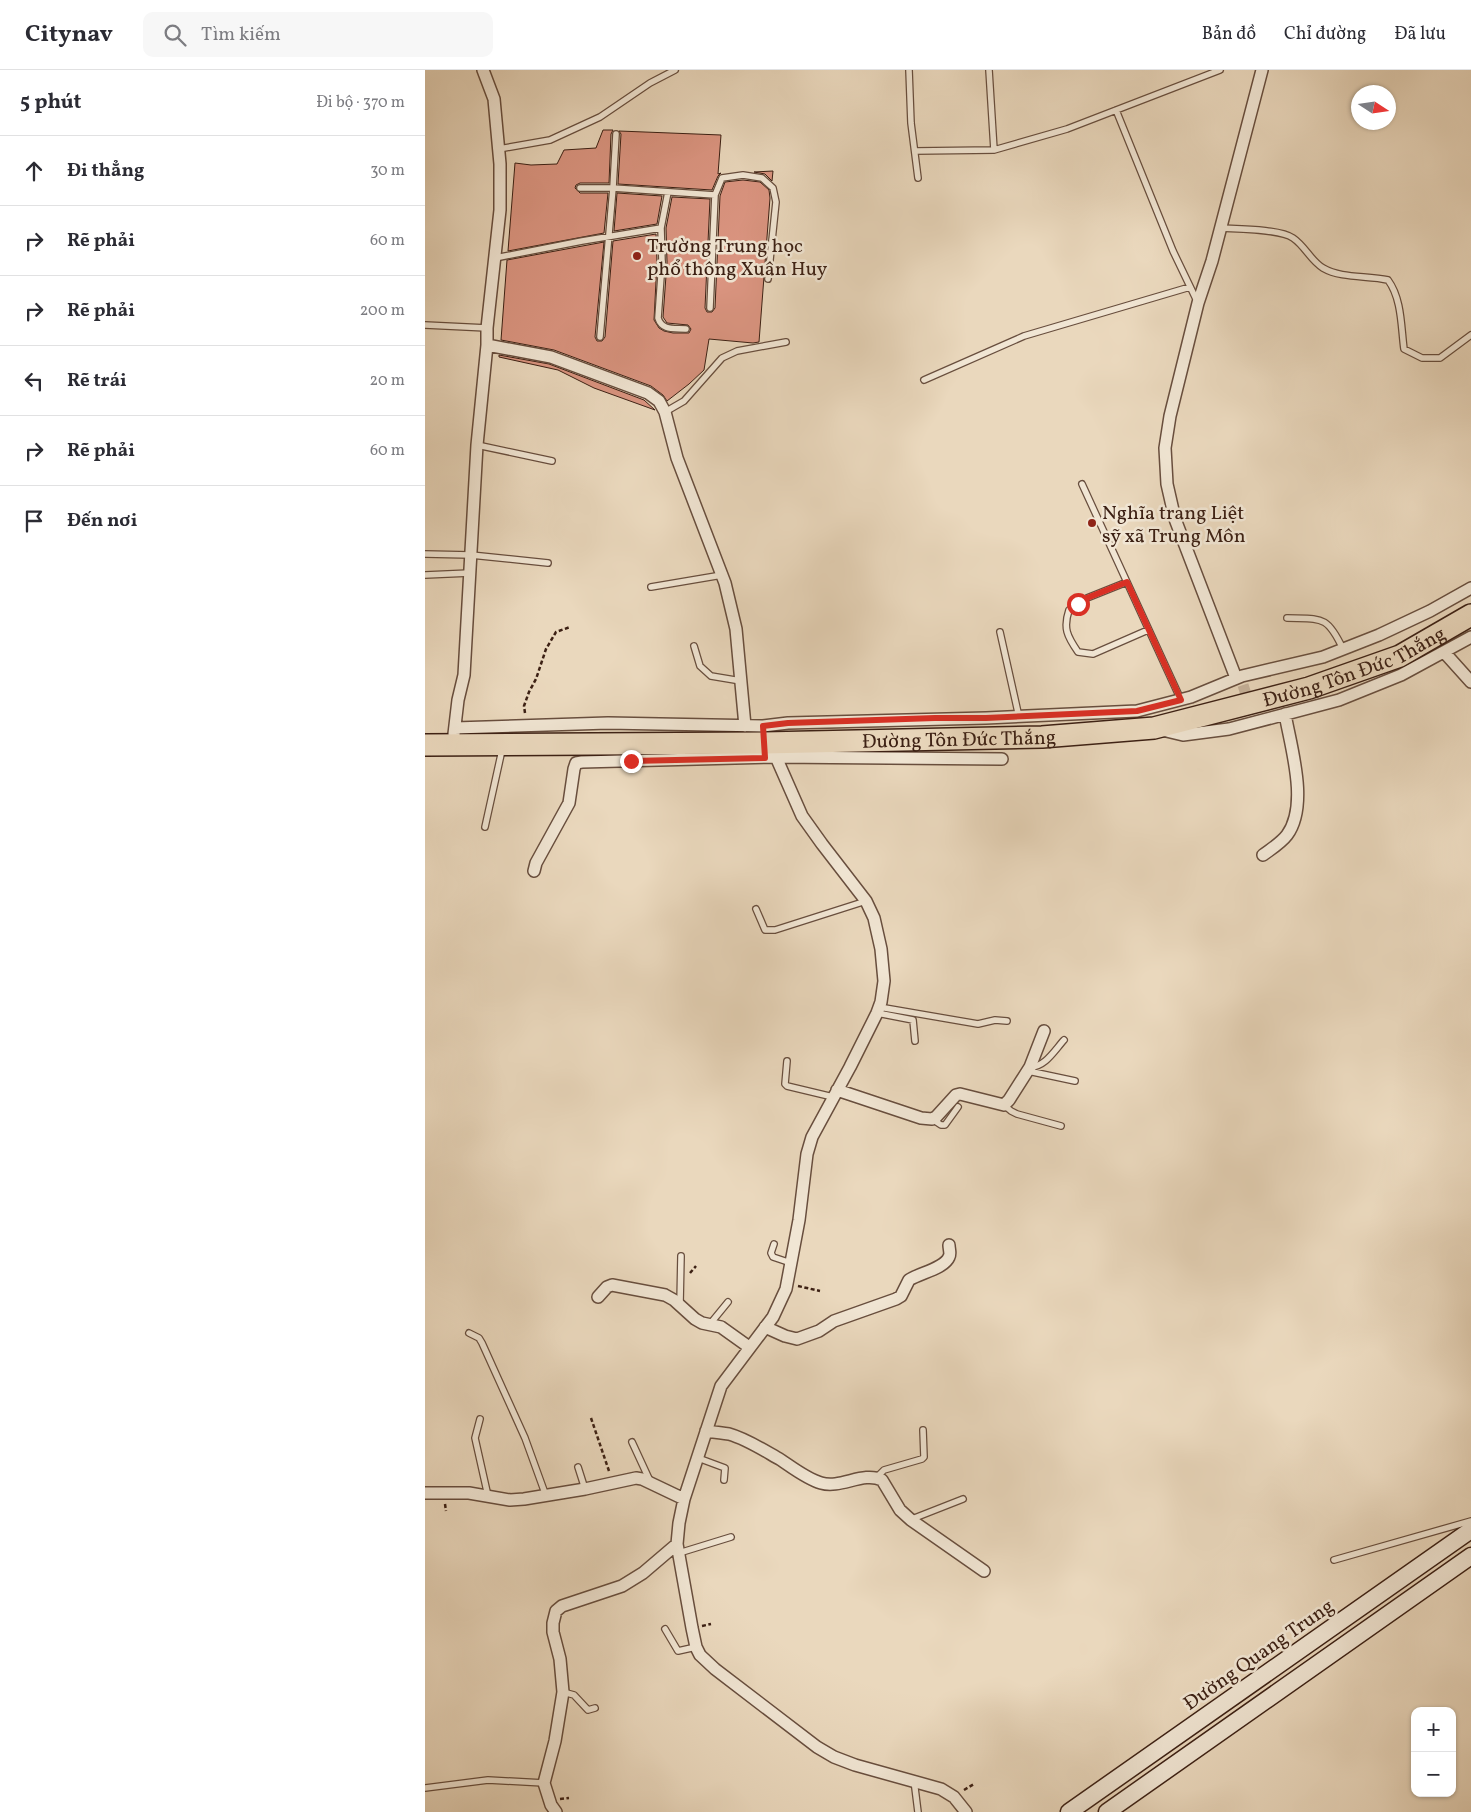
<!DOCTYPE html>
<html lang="vi">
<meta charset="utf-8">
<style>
:root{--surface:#fff;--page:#f7f7f7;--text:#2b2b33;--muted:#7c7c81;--line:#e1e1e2}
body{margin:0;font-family:Vollkorn,serif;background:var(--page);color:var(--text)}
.controls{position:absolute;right:15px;bottom:15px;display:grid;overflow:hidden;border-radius:10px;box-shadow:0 1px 4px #0004}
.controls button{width:45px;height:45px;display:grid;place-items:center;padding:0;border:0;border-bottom:1px solid var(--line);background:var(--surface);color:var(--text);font:25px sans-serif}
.compass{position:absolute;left:926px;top:15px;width:45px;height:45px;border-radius:50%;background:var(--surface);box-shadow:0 1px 4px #0004;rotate:102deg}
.stop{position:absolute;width:15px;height:15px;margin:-11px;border:4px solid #d93025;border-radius:50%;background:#fff}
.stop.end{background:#d93025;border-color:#fff;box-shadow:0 1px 5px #0008}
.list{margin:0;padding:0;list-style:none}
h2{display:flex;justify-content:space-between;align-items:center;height:65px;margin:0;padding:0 20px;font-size:21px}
h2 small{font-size:16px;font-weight:400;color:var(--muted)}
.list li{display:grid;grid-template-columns:32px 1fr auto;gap:15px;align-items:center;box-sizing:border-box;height:70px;padding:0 20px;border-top:1px solid var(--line)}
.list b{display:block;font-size:19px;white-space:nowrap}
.list em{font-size:16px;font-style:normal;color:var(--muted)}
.icon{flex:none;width:28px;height:28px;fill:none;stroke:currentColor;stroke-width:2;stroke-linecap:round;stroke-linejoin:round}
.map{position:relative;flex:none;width:1046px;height:1742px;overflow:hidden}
header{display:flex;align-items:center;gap:30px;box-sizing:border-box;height:70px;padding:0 25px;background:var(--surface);border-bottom:1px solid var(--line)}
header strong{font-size:24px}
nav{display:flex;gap:28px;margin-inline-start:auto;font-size:18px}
.search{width:350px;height:45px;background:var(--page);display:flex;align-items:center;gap:12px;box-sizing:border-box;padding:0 18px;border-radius:10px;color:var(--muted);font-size:19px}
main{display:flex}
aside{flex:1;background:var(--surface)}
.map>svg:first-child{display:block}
.building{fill:#db9581;stroke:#3c2014}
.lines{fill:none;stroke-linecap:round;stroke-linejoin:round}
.street-tunnel{stroke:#c7b39b;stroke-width:11;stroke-dasharray:11 5.5;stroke-linecap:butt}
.lane-casing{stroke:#684e3e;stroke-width:8}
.street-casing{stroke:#684e3e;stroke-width:14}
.secondary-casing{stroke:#3c2014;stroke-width:19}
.highway-casing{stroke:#3c2014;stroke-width:24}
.path{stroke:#3c2014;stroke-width:2.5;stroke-dasharray:4 2.5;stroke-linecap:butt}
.lane{stroke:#f1e6d4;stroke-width:5.5}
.street{stroke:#f1e6d4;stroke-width:11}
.secondary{stroke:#f1e6d4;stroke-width:16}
.highway{stroke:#ead8bd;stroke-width:21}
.route{stroke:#d93025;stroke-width:6}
.poi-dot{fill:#8f2418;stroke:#f1e6d4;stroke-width:2}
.labels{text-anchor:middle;stroke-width:5;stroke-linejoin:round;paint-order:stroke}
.poi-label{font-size:20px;fill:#3c2014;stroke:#f1e6d4;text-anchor:start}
.street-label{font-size:20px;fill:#3c2014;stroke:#f1e6d4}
</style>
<header>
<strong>Citynav</strong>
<div class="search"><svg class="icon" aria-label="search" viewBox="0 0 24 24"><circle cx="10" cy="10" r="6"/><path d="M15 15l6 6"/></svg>Tìm kiếm</div>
<nav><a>Bản đồ</a><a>Chỉ đường</a><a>Đã lưu</a></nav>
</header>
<main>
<aside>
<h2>5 phút<small>Đi bộ · 370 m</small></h2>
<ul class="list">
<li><svg class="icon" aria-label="ahead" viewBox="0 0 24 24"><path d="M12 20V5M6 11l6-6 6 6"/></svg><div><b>Đi thẳng</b></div><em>30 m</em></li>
<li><svg class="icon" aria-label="right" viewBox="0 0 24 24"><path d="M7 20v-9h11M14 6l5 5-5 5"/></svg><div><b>Rẽ phải</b></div><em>60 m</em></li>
<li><svg class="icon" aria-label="right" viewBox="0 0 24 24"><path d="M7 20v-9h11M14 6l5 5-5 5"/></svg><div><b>Rẽ phải</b></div><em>200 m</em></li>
<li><svg class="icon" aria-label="left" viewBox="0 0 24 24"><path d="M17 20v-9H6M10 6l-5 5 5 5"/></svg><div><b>Rẽ trái</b></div><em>20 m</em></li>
<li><svg class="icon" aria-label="right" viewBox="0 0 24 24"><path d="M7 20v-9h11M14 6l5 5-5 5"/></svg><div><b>Rẽ phải</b></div><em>60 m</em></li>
<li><svg class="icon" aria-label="arrive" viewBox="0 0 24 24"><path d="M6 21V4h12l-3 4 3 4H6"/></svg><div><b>Đến nơi</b></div></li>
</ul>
</aside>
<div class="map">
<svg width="1046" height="1742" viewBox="0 0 1046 1742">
<rect width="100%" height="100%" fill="#ead8bd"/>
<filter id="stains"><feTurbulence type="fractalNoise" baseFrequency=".004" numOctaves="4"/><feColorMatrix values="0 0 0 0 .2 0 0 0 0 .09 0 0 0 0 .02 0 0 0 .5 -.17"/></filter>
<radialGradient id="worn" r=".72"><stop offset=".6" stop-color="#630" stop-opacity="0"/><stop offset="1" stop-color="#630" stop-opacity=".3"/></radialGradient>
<path class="building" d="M178,60H188L186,64L184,113H155L151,115L150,118L155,123H183L179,163L83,181L90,93L106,95L132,94L139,80L171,78Z
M194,61L296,65L293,104L296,103L293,106L287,120L193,114L196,64Z
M348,101L347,111L340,104L329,102Z
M318,110L335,112L344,120L345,128L334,272L328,273L284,269L279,300L264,314L242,331L238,325L226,316L129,280L76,270L82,190L179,172L170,267L172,271H177L180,267L188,171L231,164L232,192L229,250L234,258L239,261L248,263H264L266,259L263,255L242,253L238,247L242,192L241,158L247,127L285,129L280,238L282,242H287L290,238L295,126L300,112Z
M192,123L237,126L232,154L189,161Z
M74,285L124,294L219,330L230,340L169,318L133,300L74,287Z"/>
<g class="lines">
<path class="street-tunnel" d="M818,615L825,637"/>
<defs>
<path id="lane" d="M484,0L486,53L493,108
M691,40L748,181L772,231
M74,79L125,70L175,47L225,13L250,0
M569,80L642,59L795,0
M490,81L569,80L564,0
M155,118H188L290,125L285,238
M290,125L297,108L318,105L337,108L348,118L351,132L343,209
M236,158L243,122
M796,158C813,159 855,159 868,168C880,176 886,191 898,198C917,209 943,205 963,210C977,229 976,257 979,279L997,288H1015L1046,265
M70,188L157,171L236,158L237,192L233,248C237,261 249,258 261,259
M0,255L62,258
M175,267L188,118L191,64
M499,310L599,266L765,217
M240,342L259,331L297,288L312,281L361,272
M52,375L127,391
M657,414L756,630
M0,484L46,485L123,493
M0,505L45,503
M702,512L662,528L644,540C638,558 642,566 653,582L668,584L723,560
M226,517L297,505
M862,548C897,549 902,545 918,579
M575,562L594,647
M269,576L275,596L286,606L316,611
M60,757L77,680
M331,839L340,860H350L441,831
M454,937L553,954L570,950L582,951
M452,943L488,950L490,971
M362,991L360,1014L362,1016L408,1027
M605,997C620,997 629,981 639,970
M603,1001L650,1011
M579,1035L586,1041L592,1044L636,1056
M507,1049L516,1055H520L533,1037
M349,1174L346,1183L348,1187L366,1193
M255,1234L256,1186
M285,1254L303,1232
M44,1263L54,1268L57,1273L100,1368L121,1426
M55,1349L50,1368L63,1426
M207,1372L225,1411
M273,1388L300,1398L299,1410
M153,1397L160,1419
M451,1408L459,1400L497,1389L499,1387L498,1360
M487,1449L538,1429
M254,1483L306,1467
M909,1490L1046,1451
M240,1559L253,1581L271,1577
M138,1622L149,1625L163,1640L170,1638
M489,1710L493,1742
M0,1718L63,1710L119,1713"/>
<path id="street" d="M62,275L126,287L223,323L234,331L240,342L252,388L300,513L311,559L320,656
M1019,582L1046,612
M811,608L750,449L742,414L740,378L745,346L773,233L787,191L837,0
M30,658L183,653L338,656L363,653L561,648L712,641L766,627L817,606L898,587L954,565L1005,541L1046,518
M737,660L758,665L804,659L914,630L976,605L1046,567
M29,664L33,630L39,605L52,375L62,275V258L75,140V94L69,29L58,0
M351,687L377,746L397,774L441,831L449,848L456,879L459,911L456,932L452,943L425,997L387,1067L382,1084L374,1150L361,1219L348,1247L296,1316L259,1429L254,1453L252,1474L267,1558L271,1577L275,1585L290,1599L392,1677L409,1687L430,1695L516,1719L529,1727L541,1742
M838,785C846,779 856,773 862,765C884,735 866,678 860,644
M109,801L111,793L144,733L149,699L151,693L157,692L351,687L577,689
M412,1020L496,1048L507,1049L511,1047L531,1025L535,1024L579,1035L584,1030L605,997L619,961
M173,1227L182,1217L187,1215L240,1225L249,1230L270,1249L277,1253L296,1257L324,1277
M340,1257L360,1266L372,1269L394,1261L409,1251L471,1229L476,1226L484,1210C494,1203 519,1199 524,1187C526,1184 524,1179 524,1175
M281,1361C289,1362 297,1363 304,1364C322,1369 340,1381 356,1390C368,1398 382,1409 396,1413C416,1419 438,1401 457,1410L475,1440L486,1450L559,1501
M0,1423H44L85,1430L99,1429L160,1419L211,1408L217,1409L259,1429
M131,1742L126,1735L119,1713L130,1671L138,1622L135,1589L128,1562V1553L131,1541L137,1536L197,1516L218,1503L252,1474"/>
<path id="secondary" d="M644,1742L1046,1460
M682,1742L1046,1486"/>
<g id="highway">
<path id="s1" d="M0,675L339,673L617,667L729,658L884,618L975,586L1046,545"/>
</g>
</defs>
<use href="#lane" class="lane-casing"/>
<use href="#street" class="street-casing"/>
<use href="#secondary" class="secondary-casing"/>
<use href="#highway" class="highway-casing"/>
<path class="path" d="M100,643L99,636L104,622L111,609L121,579L131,562L145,557
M265,1203L271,1196
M373,1216L395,1221
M166,1348L184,1401
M20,1434L21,1441
M277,1556L286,1554
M539,1720L549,1714
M135,1729L144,1728"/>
<use href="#lane" class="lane"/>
<use href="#street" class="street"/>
<use href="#secondary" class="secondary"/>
<use href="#highway" class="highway"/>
</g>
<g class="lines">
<path class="route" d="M206,691L340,688L338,656L363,653L510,648H561L712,641L756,630L702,512L662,528L653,534"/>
</g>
<g class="poi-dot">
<circle cx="212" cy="186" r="5"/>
<circle cx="667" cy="453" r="5"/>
</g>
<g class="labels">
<g class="poi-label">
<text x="222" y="182">Trường Trung học<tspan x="222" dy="23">phổ thông Xuân Huy</tspan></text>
<text x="677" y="449">Nghĩa trang Liệt<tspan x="677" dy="23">sỹ xã Trung Môn</tspan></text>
</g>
<g class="street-label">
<text dy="7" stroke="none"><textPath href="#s1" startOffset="939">Đường Tôn Đức Thắng</textPath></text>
<text dy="7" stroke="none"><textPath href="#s1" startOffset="534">Đường Tôn Đức Thắng</textPath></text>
<text transform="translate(833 1584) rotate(-35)" y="7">Đường Quang Trung</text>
</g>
</g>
<rect width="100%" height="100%" filter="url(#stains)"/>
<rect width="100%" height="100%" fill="url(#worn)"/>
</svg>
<div class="controls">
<button>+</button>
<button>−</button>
</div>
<svg class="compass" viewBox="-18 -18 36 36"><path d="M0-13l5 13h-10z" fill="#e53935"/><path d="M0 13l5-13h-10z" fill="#7c7c81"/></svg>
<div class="stop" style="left:653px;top:534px"></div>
<div class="stop end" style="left:206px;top:691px"></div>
</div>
</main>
